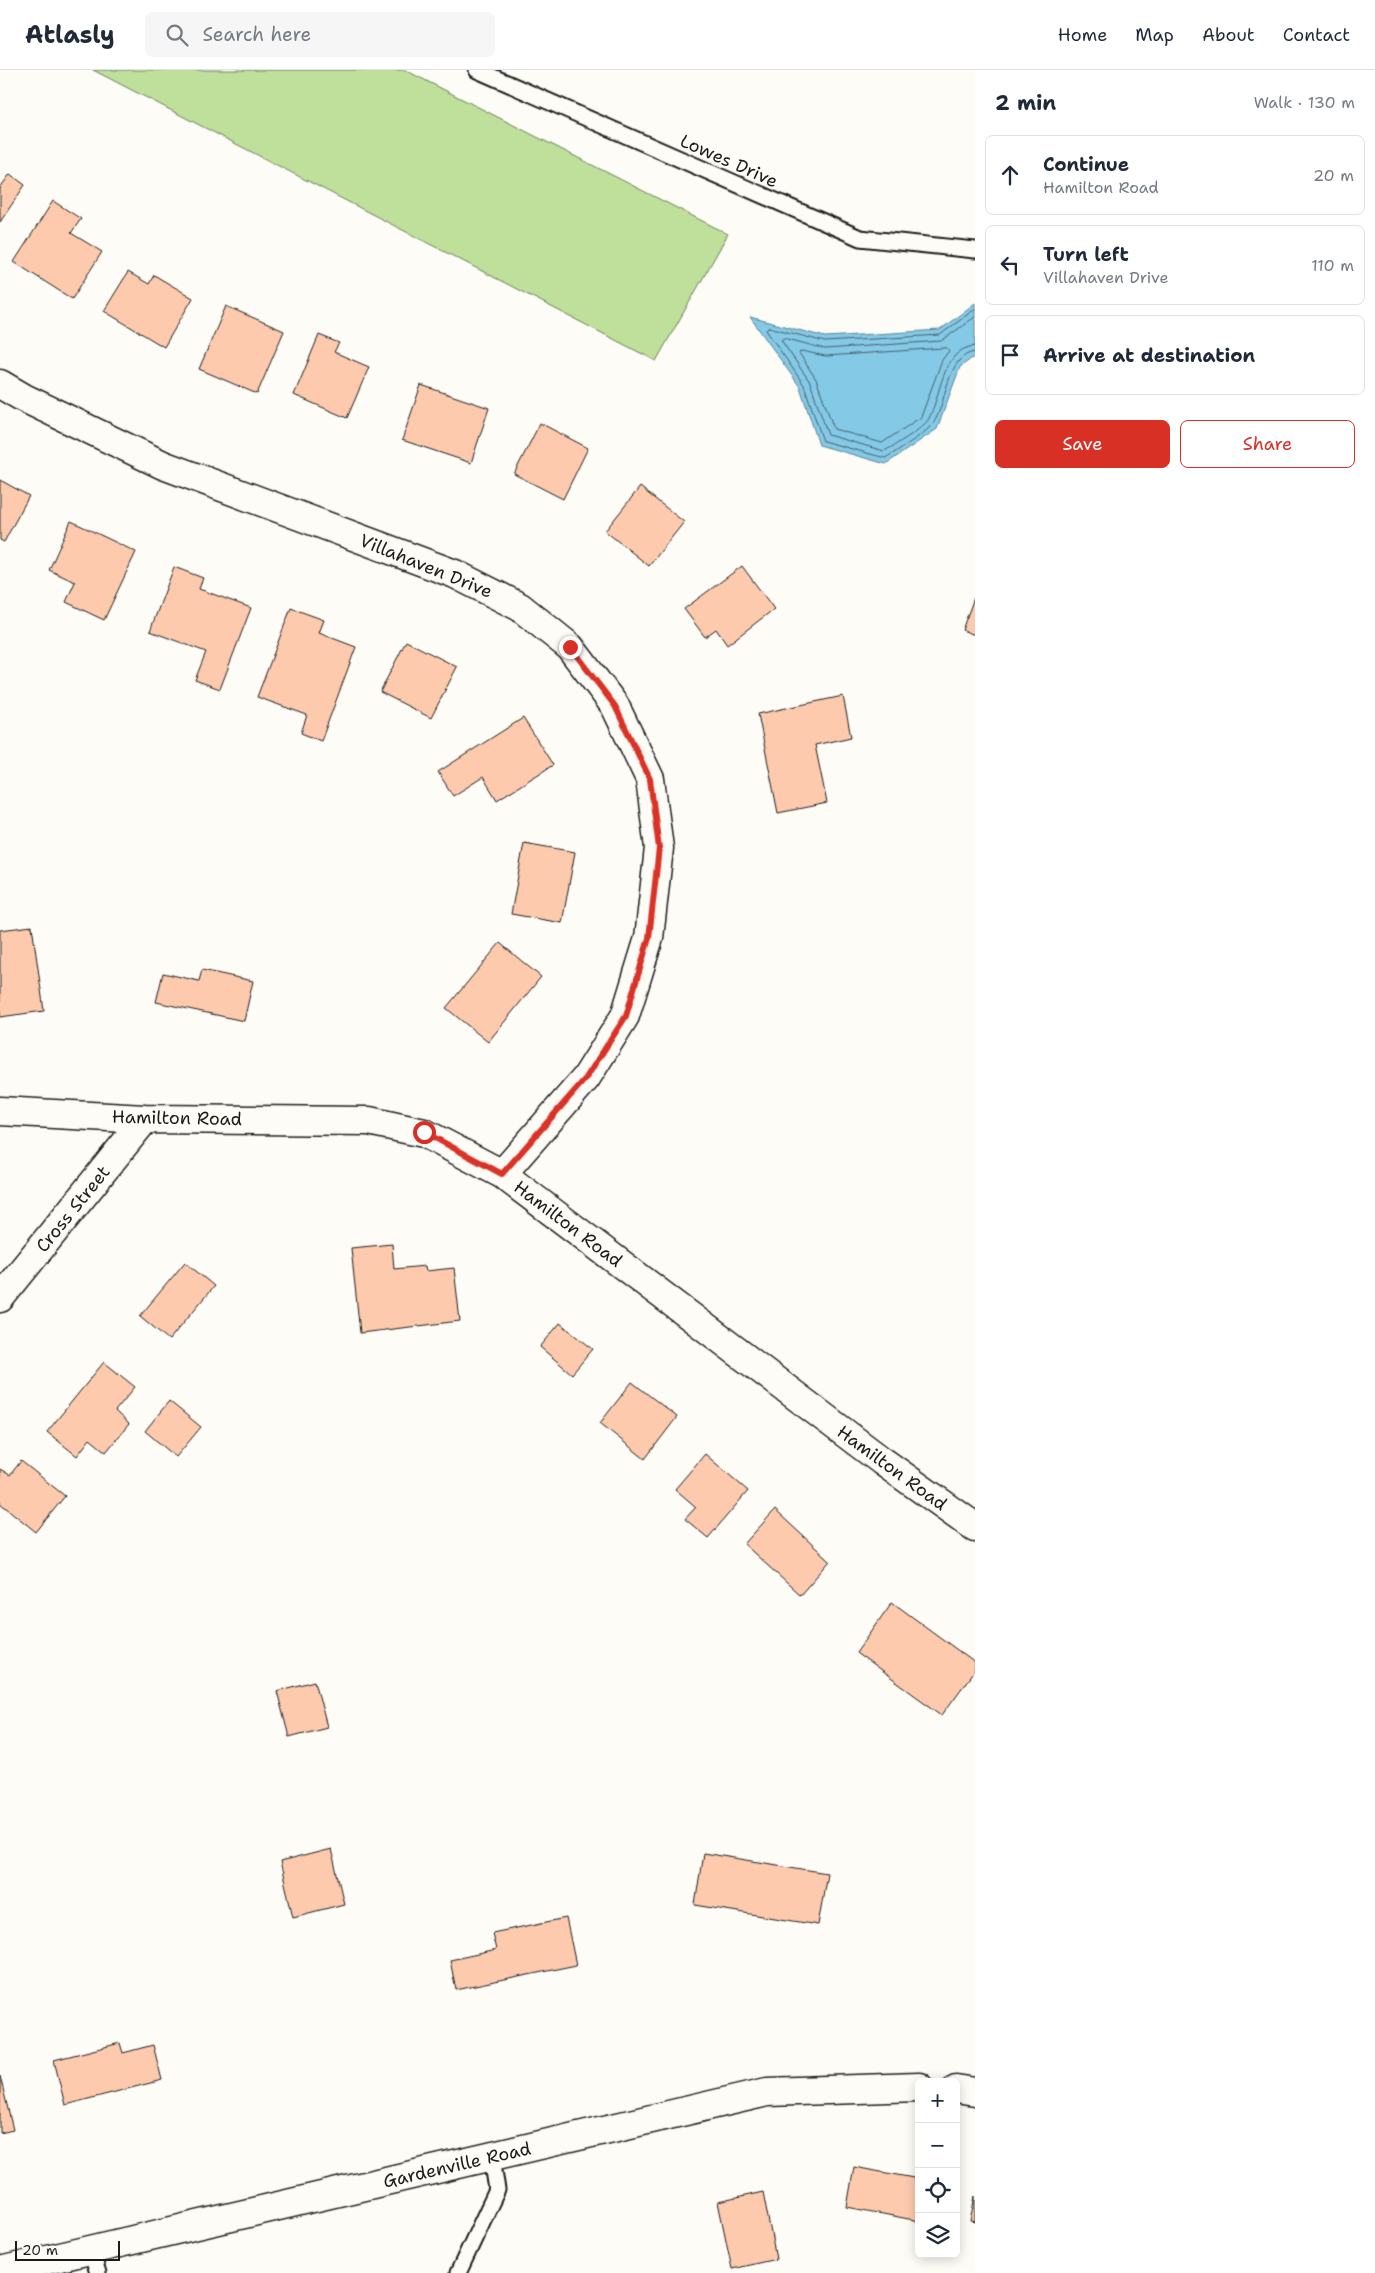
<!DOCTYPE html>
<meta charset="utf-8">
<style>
:root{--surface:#fff;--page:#f6f6f7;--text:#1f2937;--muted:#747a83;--line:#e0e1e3;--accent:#d93025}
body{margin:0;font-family:"Shantell Sans",sans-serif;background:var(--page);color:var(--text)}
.controls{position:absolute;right:15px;bottom:15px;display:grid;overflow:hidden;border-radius:8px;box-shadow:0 2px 12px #0003}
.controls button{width:45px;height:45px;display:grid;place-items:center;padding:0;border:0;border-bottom:1px solid var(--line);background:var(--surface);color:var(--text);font:25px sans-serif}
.scale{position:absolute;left:15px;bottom:12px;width:105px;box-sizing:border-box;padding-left:5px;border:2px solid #1c1c1c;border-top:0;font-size:14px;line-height:18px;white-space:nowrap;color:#1c1c1c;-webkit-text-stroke:4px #fdfcf7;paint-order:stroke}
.stop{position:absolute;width:15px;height:15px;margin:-11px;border:4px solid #d93025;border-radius:50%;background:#fff}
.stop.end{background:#d93025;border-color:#fff;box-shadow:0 1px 5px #0008}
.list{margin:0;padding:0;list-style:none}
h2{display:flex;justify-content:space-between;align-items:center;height:65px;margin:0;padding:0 20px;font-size:21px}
h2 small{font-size:16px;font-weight:400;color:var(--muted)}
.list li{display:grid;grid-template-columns:32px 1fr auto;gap:15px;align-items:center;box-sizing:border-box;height:80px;margin:0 10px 10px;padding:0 10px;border:1px solid var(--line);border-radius:8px}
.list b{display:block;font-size:19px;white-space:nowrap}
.list p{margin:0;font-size:16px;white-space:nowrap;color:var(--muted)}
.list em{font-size:16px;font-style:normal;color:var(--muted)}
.actions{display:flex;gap:10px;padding:15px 20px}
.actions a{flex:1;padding:11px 0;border:1px solid var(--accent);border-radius:8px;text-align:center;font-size:18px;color:var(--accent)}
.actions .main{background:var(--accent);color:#fff}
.icon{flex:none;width:28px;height:28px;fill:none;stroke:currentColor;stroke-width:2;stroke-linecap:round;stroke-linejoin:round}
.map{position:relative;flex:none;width:975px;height:2203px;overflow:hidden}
header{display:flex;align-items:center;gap:30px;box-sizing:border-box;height:70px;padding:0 25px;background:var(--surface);border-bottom:1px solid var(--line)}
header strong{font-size:24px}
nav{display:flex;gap:28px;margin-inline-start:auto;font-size:18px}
.search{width:350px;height:45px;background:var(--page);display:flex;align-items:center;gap:12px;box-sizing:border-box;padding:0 18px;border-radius:8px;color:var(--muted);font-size:19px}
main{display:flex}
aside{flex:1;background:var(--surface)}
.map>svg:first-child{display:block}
.green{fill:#bee09a;stroke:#6d7e5b}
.water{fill:#84c9e6;stroke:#5a8495}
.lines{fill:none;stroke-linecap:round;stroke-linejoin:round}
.shore{stroke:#46616d;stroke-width:1}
.building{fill:#fecaae;stroke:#1c1c1c}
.service-casing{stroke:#1c1c1c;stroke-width:19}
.minor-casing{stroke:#1c1c1c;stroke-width:31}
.tertiary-casing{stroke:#1c1c1c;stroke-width:31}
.service{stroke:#fdfcf7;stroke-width:15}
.minor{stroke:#fdfcf7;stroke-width:28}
.tertiary{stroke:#fdfcf7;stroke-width:28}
.route{stroke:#d93025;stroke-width:6}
.labels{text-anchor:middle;stroke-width:4;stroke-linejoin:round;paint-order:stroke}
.street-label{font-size:18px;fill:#1c1c1c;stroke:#fdfcf7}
</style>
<header>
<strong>Atlasly</strong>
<div class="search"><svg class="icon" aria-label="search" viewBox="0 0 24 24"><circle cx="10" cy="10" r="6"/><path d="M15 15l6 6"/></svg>Search here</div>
<nav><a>Home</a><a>Map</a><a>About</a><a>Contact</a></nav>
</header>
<main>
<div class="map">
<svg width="975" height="2203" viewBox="0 0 975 2203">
<rect width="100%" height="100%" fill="#fdfcf7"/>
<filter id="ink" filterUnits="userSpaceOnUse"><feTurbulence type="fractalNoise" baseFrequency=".02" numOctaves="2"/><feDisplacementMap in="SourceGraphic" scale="10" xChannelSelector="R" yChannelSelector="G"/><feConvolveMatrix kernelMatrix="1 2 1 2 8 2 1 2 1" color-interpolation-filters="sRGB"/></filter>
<g filter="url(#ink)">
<path class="green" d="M93,0H405L728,164L656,291Z"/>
<path class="water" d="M975,233V286L960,297L937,359L886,394L819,375L800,317L750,247L825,267L940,260Z"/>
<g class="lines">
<path class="shore" d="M975,239L940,265L825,272L769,257L766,260L804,315L823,371L885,388C893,384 927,362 932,355C947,337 945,285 975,282
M975,247L941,271L825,279L784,268L781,270L810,312L828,365L884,381C893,377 923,358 928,350C941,328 941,278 975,276
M947,278L949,281L942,290L921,347L882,373L834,359L816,309L799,283L802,281L825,286Z"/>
</g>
<path class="building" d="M10,104L25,115L0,152V118Z
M53,131L81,149L71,163L102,182L72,229L14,192Z
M128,202L149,214L154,205L193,228L164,277L104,241Z
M226,236L284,261L257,324L199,299Z
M319,265L339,273L334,282L369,297L347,348L294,325Z
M421,315L489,338L471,393L402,370Z
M540,353L588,378L563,429L514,404Z
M0,410L29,426L4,472L0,470Z
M640,417L684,452L649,496L605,461Z
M71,451L136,482L104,550L66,532L75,512L49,500Z
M742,496L774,539L727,575L716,559L705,567L684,539Z
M174,497L203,508L199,519L251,538L220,619L195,610L206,582L150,561Z
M975,525V565L962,560Z
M291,538L324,550L319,563L356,577L321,671L301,663L307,645L257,627Z
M406,571L457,597L431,648L380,622Z
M843,626L851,667L815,675L827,733L778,743L758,644Z
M523,648L553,695L497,730L483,707L453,726L438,702Z
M524,773L575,782L562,853L511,844Z
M32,856L44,941L0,947V860Z
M500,873L541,907L488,972L446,938Z
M202,900L253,911L244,951L156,932L163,903L199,911Z
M392,1174L394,1199L425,1196L426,1201L454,1198L460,1251L360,1263L351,1178Z
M185,1192L214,1216L169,1270L140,1246Z
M560,1253L593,1279L572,1304L540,1277Z
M104,1292L135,1317L115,1341L129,1354L106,1382L90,1369L77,1386L47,1362Z
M632,1312L677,1347L645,1389L600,1353Z
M169,1331L201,1357L176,1387L145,1361Z
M705,1384L748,1421L708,1468L685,1449L696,1437L675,1419Z
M21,1391L65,1426L36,1462L0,1433V1399L10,1405Z
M775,1440L830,1491L800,1525L744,1474Z
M892,1532L975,1593V1600L942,1645L856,1583Z
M315,1611L327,1657L289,1667L277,1621Z
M331,1779L344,1834L293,1847L280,1792Z
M703,1783L827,1803L818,1855L695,1835Z
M566,1848L576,1895L456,1920L450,1890L496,1880L492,1863Z
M120,1973L123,1983L153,1975L162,2010L65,2035L54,1990Z
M0,2006L13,2060L0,2063Z
M854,2097L919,2109V2151L847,2137Z
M763,2122L776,2189L732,2199L718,2132Z
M975,2126V2152L970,2151Z"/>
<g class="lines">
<defs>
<path id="service" d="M477,0L860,168L975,180
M91,2180L98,2203
M458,2203L497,2120L492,2087"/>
<path id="minor" d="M0,314L24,328L163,395L455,504L520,537L570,577L615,636L650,709L659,778L649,868L625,946L586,1008L502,1104
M0,1041L145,1049L369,1051L424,1063L502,1104L882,1391L975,1457
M0,1228L145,1049"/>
<path id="tertiary" d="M956,2019L975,2022
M0,2201L767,2022L919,2017"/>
</defs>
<use href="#service" class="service-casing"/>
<use href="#minor" class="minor-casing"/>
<use href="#tertiary" class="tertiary-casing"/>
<use href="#service" class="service"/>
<use href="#minor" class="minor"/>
<use href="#tertiary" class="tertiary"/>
</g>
</g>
<g class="lines" filter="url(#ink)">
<path class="route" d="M424,1062L502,1104L586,1008L626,946L649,868L659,778L650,709L615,636L570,577"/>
</g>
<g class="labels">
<g class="street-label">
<text transform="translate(729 91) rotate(24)" y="6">Lowes Drive</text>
<text transform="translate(426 496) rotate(22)" y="6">Villahaven Drive</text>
<text transform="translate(177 1048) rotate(1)" y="6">Hamilton Road</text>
<text transform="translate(73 1139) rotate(-51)" y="6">Cross Street</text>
<text transform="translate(568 1154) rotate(37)" y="6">Hamilton Road</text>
<text transform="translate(892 1398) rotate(36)" y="6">Hamilton Road</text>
<text transform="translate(457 2095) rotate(-13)" y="6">Gardenville Road</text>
</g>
</g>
</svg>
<div class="controls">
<button>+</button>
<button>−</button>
<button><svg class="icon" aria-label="locate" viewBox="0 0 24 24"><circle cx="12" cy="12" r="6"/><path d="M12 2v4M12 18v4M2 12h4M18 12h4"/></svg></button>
<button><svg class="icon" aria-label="layers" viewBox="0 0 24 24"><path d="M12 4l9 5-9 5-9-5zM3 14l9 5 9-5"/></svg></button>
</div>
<div class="scale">20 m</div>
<div class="stop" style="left:424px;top:1062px"></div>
<div class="stop end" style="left:570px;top:577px"></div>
</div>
<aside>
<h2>2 min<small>Walk · 130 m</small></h2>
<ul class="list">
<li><svg class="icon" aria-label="ahead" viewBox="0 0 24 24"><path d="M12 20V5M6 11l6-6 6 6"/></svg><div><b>Continue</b><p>Hamilton Road</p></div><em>20 m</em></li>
<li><svg class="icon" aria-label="left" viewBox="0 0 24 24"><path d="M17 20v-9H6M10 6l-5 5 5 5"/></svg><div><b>Turn left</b><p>Villahaven Drive</p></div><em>110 m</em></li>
<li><svg class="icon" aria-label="arrive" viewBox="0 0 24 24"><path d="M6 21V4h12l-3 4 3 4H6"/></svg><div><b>Arrive at destination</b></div></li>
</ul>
<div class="actions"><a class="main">Save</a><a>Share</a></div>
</aside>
</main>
